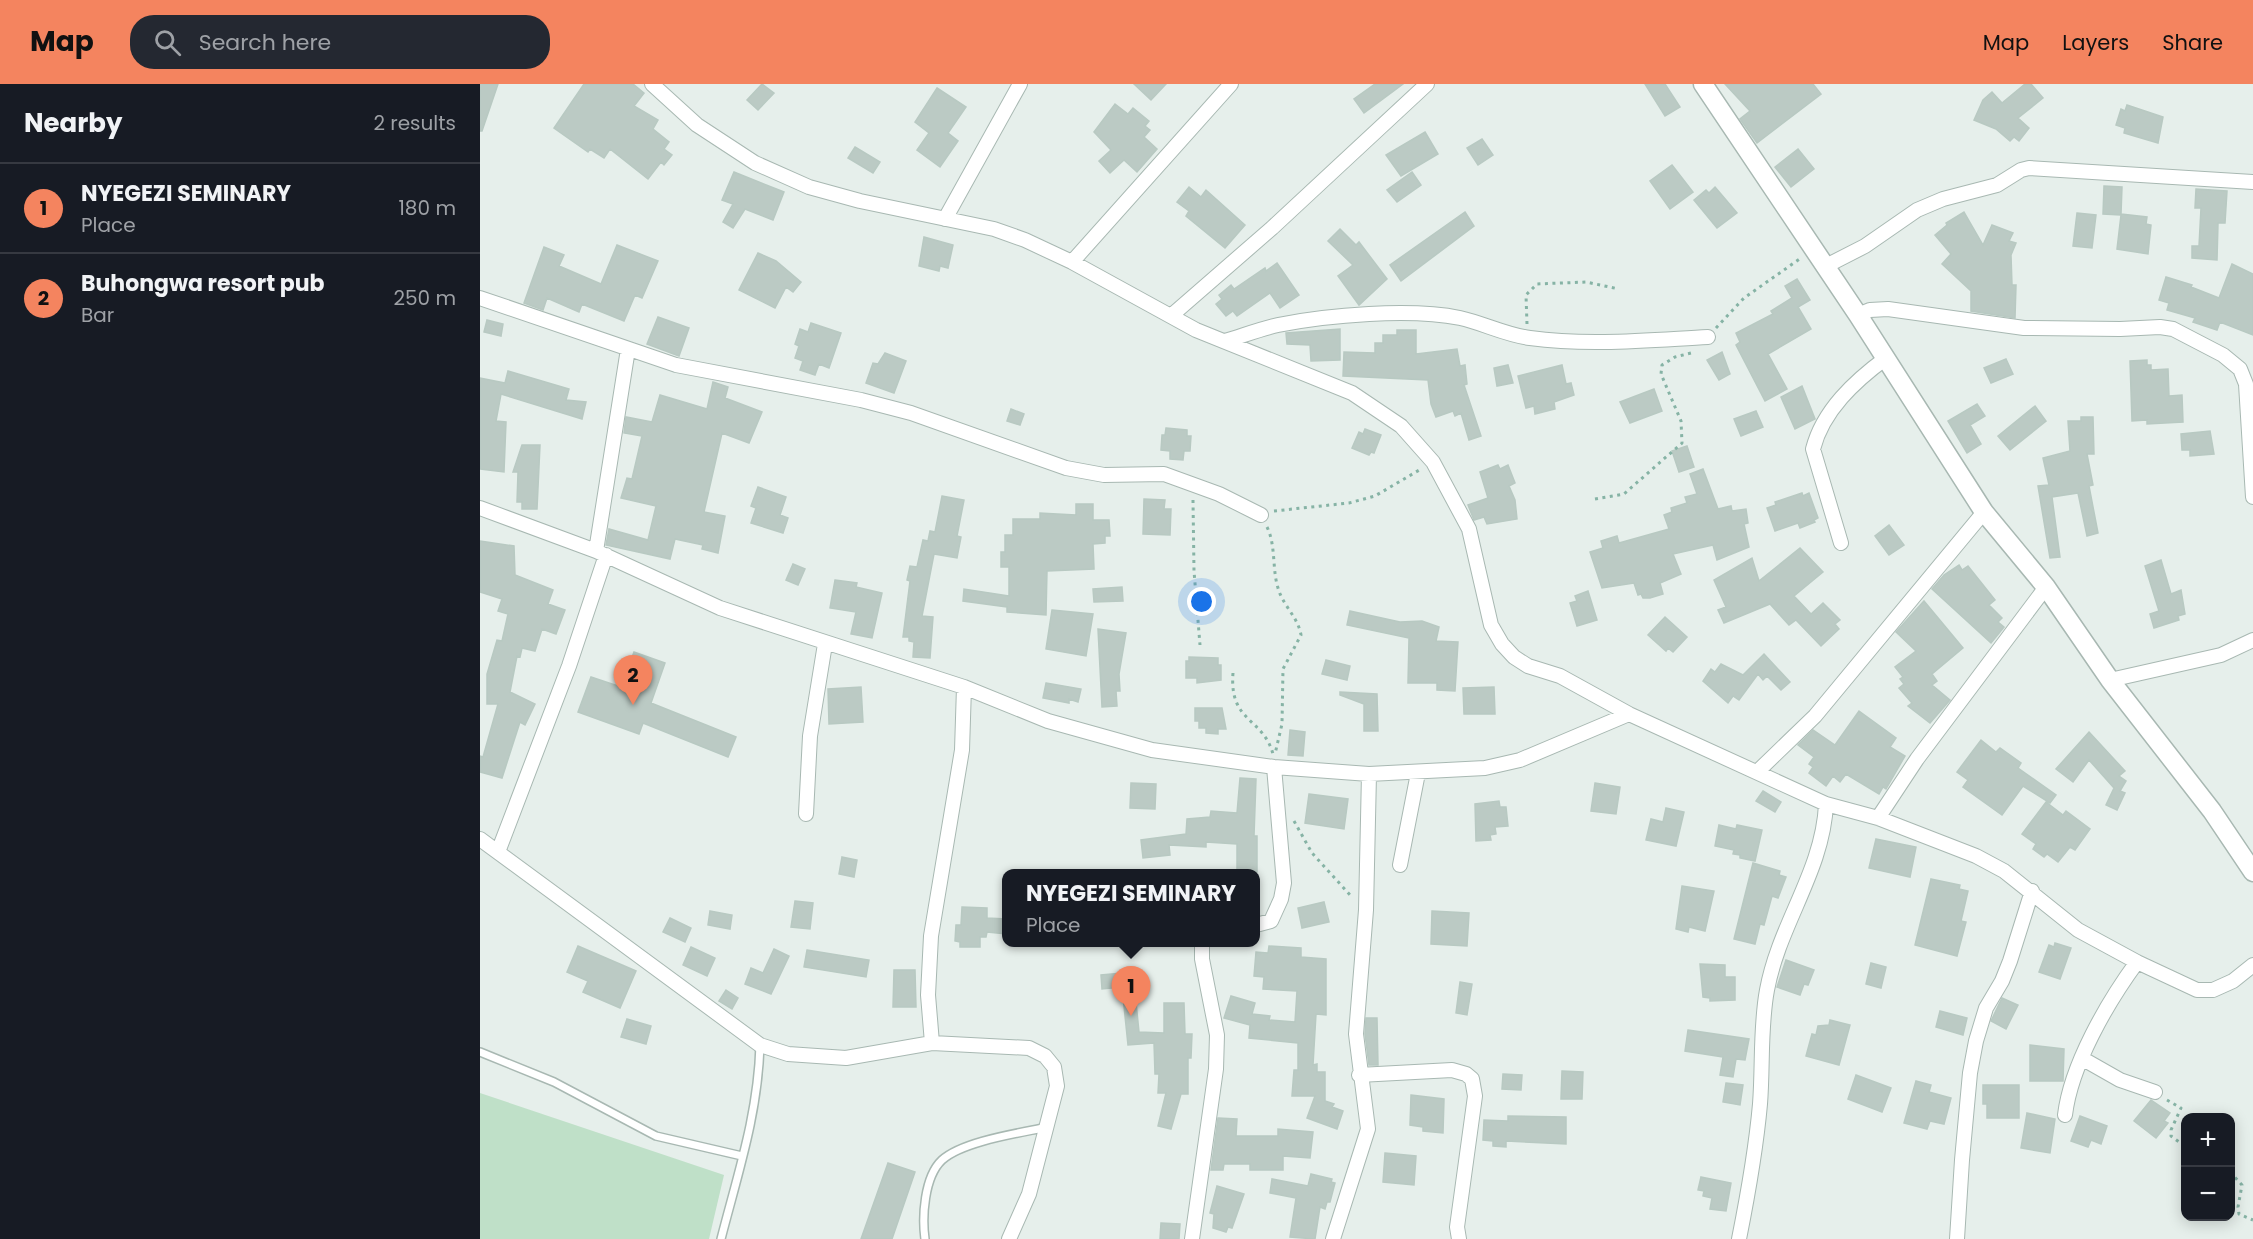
<!DOCTYPE html>
<meta charset="utf-8">
<style>
:root{--surface:#171b24;--page:#242831;--text:#f1f3f6;--muted:#9ea1a6;--line:#363941;--accent:#f4845f}
body{margin:0;font-family:Poppins,sans-serif;background:var(--page);color:var(--text)}
.controls{position:absolute;right:18px;bottom:18px;display:grid;overflow:hidden;border-radius:12px;box-shadow:0 3px 15px #0003}
.controls button{width:54px;height:54px;display:grid;place-items:center;padding:0;border:0;border-bottom:2px solid var(--line);background:var(--surface);color:var(--text);font:30px sans-serif}
.you{position:absolute;left:722px;top:518px;width:21px;height:21px;margin:-15px;border:4px solid #fff;border-radius:50%;background:#1a73e8;box-shadow:0 0 0 9px #1a73e833}
.badge{display:grid;place-items:center;width:39px;height:39px;border-radius:50%;background:var(--accent);color:#111;font-size:20px;font-weight:700}
.pin{position:absolute;translate:-50% -50px;filter:drop-shadow(0 2px 3px #0008)}
.pin::after{content:'';position:absolute;top:32px;width:21px;height:18px;background:inherit;clip-path:polygon(0 0,100% 0,50% 100%)}
.popup{position:absolute;left:522px;top:785px;width:258px;height:78px;box-sizing:border-box;display:grid;place-content:center;border-radius:12px;background:var(--surface);filter:drop-shadow(0 2px 4px #0005);font-size:20px;white-space:nowrap;color:var(--muted)}
.popup b{font-size:22px;color:var(--text)}
.popup::after{content:'';position:absolute;left:50%;top:100%;margin-left:-12px;border:12px solid transparent;border-top-color:var(--surface)}
.list{margin:0;padding:0;list-style:none}
h2{display:flex;justify-content:space-between;align-items:center;height:78px;margin:0;padding:0 24px;font-size:26px}
h2 small{font-size:20px;font-weight:400;color:var(--muted)}
.list li{display:grid;grid-template-columns:39px 1fr auto;gap:18px;align-items:center;box-sizing:border-box;height:90px;padding:0 24px;border-top:2px solid var(--line)}
.list b{display:block;font-size:22px;white-space:nowrap}
.list p{margin:0;font-size:20px;white-space:nowrap;color:var(--muted)}
.list em{font-size:20px;font-style:normal;color:var(--muted)}
.icon{flex:none;width:33px;height:33px;fill:none;stroke:currentColor;stroke-width:2;stroke-linecap:round;stroke-linejoin:round}
.map{position:relative;flex:none;width:1773px;height:1155px;overflow:hidden}
header{display:flex;align-items:center;gap:36px;box-sizing:border-box;height:84px;padding:0 30px;background:var(--accent);color:#111}
header strong{font-size:28px}
nav{display:flex;gap:33px;margin-inline-start:auto;font-size:21px}
.search{width:420px;height:54px;background:var(--page);display:flex;align-items:center;gap:15px;box-sizing:border-box;padding:0 21px;border-radius:24px;color:var(--muted);font-size:22px}
main{display:flex}
aside{flex:1;background:var(--surface)}
.map>svg:first-child{display:block}
.green{fill:#bfe0c8}
.building{fill:#bbcac4;stroke:#b8c9c2;stroke-width:1.5}
.lines{fill:none;stroke-linecap:round;stroke-linejoin:round}
.service-casing{stroke:#a8b8b2;stroke-width:10}
.minor-casing{stroke:#a8b8b2;stroke-width:16}
.tertiary-casing{stroke:#a8b8b2;stroke-width:21}
.path{stroke:#86b3a5;stroke-width:3;stroke-dasharray:3 4.5;stroke-linecap:butt}
.service{stroke:#fff;stroke-width:7}
.minor{stroke:#fff;stroke-width:14}
.tertiary{stroke:#fff;stroke-width:18}
</style>
<header>
<strong>Map</strong>
<div class="search"><svg class="icon" aria-label="search" viewBox="0 0 24 24"><circle cx="10" cy="10" r="6"/><path d="M15 15l6 6"/></svg>Search here</div>
<nav><a>Map</a><a>Layers</a><a>Share</a></nav>
</header>
<main>
<aside>
<h2>Nearby<small>2 results</small></h2>
<ul class="list">
<li><span class="badge">1</span><div><b>NYEGEZI SEMINARY</b><p>Place</p></div><em>180 m</em></li>
<li><span class="badge">2</span><div><b>Buhongwa resort pub</b><p>Bar</p></div><em>250 m</em></li>
</ul>
</aside>
<div class="map">
<svg width="1773" height="1155" viewBox="0 0 1773 1155">
<rect width="100%" height="100%" fill="#e6efeb"/>
<path class="green" d="M0,1009L244,1091L229,1155H0Z"/>
<path class="building" d="M0,0H18L2,47H0Z
M104,0H153L164,9L154,22L178,36L173,45L189,58L184,65L192,71L184,81L181,78L168,95L130,65L124,74L110,65L108,68L74,44Z
M282,0L294,9L278,26L267,16Z
M654,0H686L671,16Z
M895,0H923L884,29L874,15Z
M1165,0H1185L1200,23L1185,32Z
M1245,0H1333L1341,10L1277,59L1260,35L1270,27Z
M1545,0H1551L1563,14L1538,34L1549,44L1539,57L1534,53L1530,57L1516,45L1494,36L1503,16L1512,8L1522,19Z
M457,4L486,23L468,49L478,57L460,83L437,66L449,49L435,38Z
M635,20L648,30L653,24L669,37L665,42L670,46L664,53L677,65L657,88L644,76L630,89L619,77L631,66L614,48Z
M1647,21L1683,33L1678,59L1644,49L1645,44L1636,41L1641,25L1645,27Z
M945,48L958,70L921,92L906,71Z
M1002,55L1013,71L998,81L987,64Z
M375,63L400,78L393,89L368,74Z
M1318,65L1334,85L1311,103L1295,83Z
M1192,81L1213,108L1190,125L1170,97Z
M254,88L304,108L293,136L265,125L253,144L243,138L253,120L242,116Z
M932,88L941,101L917,118L907,106Z
M1624,102L1642,103L1641,130L1667,133L1666,140L1671,141L1668,170L1637,165L1641,131L1623,130Z
M709,103L721,113L726,106L765,141L745,164L706,132L709,127L697,118Z
M1235,103L1257,129L1237,144L1214,116L1226,106L1229,109Z
M1716,105L1747,107L1745,139H1738L1737,176L1712,174V162H1719L1721,124H1715Z
M985,128L994,142L921,197L910,181Z
M1484,128L1503,161L1512,141L1533,149L1529,157L1536,159L1531,171L1532,201H1536L1535,234L1491,227V207L1462,180L1471,170L1455,151L1467,141L1466,139Z
M1597,129L1616,131L1612,164L1593,162Z
M860,145L876,161L879,158L907,195L879,221L858,192L873,181L848,157Z
M444,153L473,161L468,184L460,182L459,187L439,182Z
M137,161L178,177L162,214L155,211L144,237L102,220L99,228L67,214L63,226L44,219L64,163L84,171L79,182L121,200Z
M278,169L296,177L321,198L313,208L306,203L295,224L259,206Z
M797,179L819,211L800,224L790,209L757,232L753,227L746,232L736,220L742,215L739,211L751,201L754,205L785,184L786,187Z
M1752,180L1773,190V251L1740,238L1737,246L1713,238L1715,234L1687,226L1689,219L1679,216L1686,193L1712,201L1711,203L1739,214Z
M1317,195L1330,216L1318,223L1331,245L1288,270L1307,305L1285,317L1256,261L1260,258L1256,249L1293,230L1291,227L1312,214L1305,202Z
M178,233L209,244L199,272L167,260Z
M7,236L23,240L21,252L4,248Z
M331,239L361,249L349,284L339,280L335,291L320,286L323,277L315,274L319,262L315,260L320,245L328,248Z
M860,245V276L831,277L830,261L807,260L806,249Z
M917,246H936V270L977,265L980,282L985,281L987,300L984,301L1001,352L989,356L981,329L975,332L973,327L956,333L951,320L948,296L863,292L864,268L895,269V259H903V251H917Z
M1242,268L1250,290L1239,296L1227,276Z
M405,269L426,277L414,309L386,299L393,279L398,280Z
M1526,275L1533,290L1511,299L1504,284Z
M1667,276V281H1671V286L1688,285L1689,312L1702,311L1703,338L1667,340V336L1652,337L1650,277Z
M1028,281L1033,299L1017,302L1014,284Z
M1082,281L1086,300L1091,299L1094,311L1074,318L1075,325L1055,330L1054,322L1046,324L1038,292Z
M28,287L89,305L86,316L106,318L102,335L21,310L16,337L26,338L24,388L0,385V294L25,299Z
M233,298L248,303L245,314L282,328L269,359L242,349L224,428L245,432L238,469L222,465L223,461L195,455L190,475L126,461L129,445L168,456L176,422L141,414L147,394L152,395L162,352L144,349L146,333L172,338L180,311L227,325Z
M1322,302L1335,335L1315,345L1301,313Z
M1174,305L1182,327L1150,339L1140,318Z
M1497,320L1505,332L1490,341L1501,360L1487,369L1468,337Z
M1555,322L1566,337L1530,366L1518,352Z
M531,325L544,330L540,341L527,337Z
M1276,327L1283,343L1261,352L1254,335Z
M1601,333H1613L1614,370H1607L1613,401L1609,402L1618,449L1607,452L1598,409L1572,413L1580,473L1570,474L1558,402L1569,401L1563,374L1590,367L1588,337H1601Z
M686,344L707,346V352H711L710,367H704L703,376L690,375V367L681,366L682,351H685Z
M885,345L901,351L894,369L891,368L889,371L872,364L879,348L883,350Z
M1730,347L1734,370L1710,372V366H1702L1701,350Z
M42,361H60L57,425H42V418H37L38,388H33Z
M1207,362L1214,383L1199,388L1192,367Z
M1018,381L1020,385L1028,381L1035,399L1029,402L1035,416L1037,435L1007,440L1004,433L994,436L988,421L1008,414L1000,388Z
M1223,385L1238,425L1251,422L1252,427L1266,425L1268,439L1264,440L1269,463L1237,476L1233,461L1193,470L1201,490L1180,499L1183,510L1170,514H1163L1161,510L1158,511L1154,499L1122,504L1110,468L1123,464L1121,457L1137,452L1139,459L1189,445L1184,431L1192,428L1191,424L1207,419L1205,413L1217,410L1210,390Z
M278,403L306,413L300,431L308,434L303,449L271,439L276,424L271,422Z
M1322,409L1323,412L1329,409L1338,434L1334,436L1335,438L1320,444L1318,439L1295,447L1287,424L1296,421L1295,418Z
M462,412L484,416L477,452L481,453L477,474L454,470L442,532L453,533L450,574L433,573L434,558L429,557V553H423L430,497L427,496L430,482L437,483L443,456L448,457L450,447L455,448Z
M664,415L685,416L684,425H691L690,451L663,450Z
M596,420H613V436H629L630,452H625V459L613,460L614,485L567,487L566,531L527,528V523L483,517L484,505L529,512V483H521V468H525V451H533V435H560V429L596,431Z
M1409,441L1424,461L1409,471L1395,452Z
M0,457L34,462L35,491L73,506L68,520L85,526L76,550L62,545L55,567L42,564L40,573L37,572L30,608L55,620L45,641L40,638L22,694L0,688V672L3,673L18,620H7V590L17,556L22,557L28,530L18,527L22,515L0,508Z
M1320,464L1343,488L1314,512L1331,530L1343,519L1360,536L1355,540L1359,545L1341,562L1316,536L1309,541L1290,520L1244,539L1238,526L1246,523L1234,496L1272,474L1279,497Z
M1681,476L1691,510L1701,506L1705,530L1698,532L1699,536L1674,544L1670,530L1679,527L1665,482Z
M313,480L325,485L318,501L306,496Z
M1479,481L1482,486L1488,482L1515,516L1509,521L1522,534L1518,538L1524,543L1511,559L1452,505L1464,491Z
M355,496L377,499L376,503L402,509L392,554L371,550L376,528L350,524Z
M642,503L643,517L614,518L613,505Z
M1108,507L1117,536L1097,542L1090,519L1097,517L1095,512Z
M1444,517L1483,564L1452,590L1457,597L1452,601L1470,616L1450,639L1428,622L1432,619L1419,604L1424,600L1420,595L1423,593L1415,583L1436,567L1416,548Z
M572,526L613,530L606,572L566,565Z
M870,527L920,538L942,537L959,543L956,557L978,558L975,607L957,606V599H928L929,554L867,541Z
M1185,533L1207,553L1193,568L1188,564L1186,567L1168,551Z
M618,545L646,549L639,590L640,607H636L637,622L622,623Z
M154,568L185,579L171,619L256,653L248,673L163,639L159,650L98,628L111,593L141,603Z
M1284,570L1310,598L1301,606L1287,592L1283,596L1278,590L1259,616L1253,612L1248,619L1223,597L1231,585L1235,588L1241,580L1263,591Z
M709,573L738,574V581H741V596L717,599V594H706V577H709Z
M846,576L870,582L867,596L842,590Z
M566,599L601,605L598,618L589,615V619L563,614Z
M381,603L383,638L349,640L348,605Z
M1014,603L1015,630H984L983,604Z
M860,608L897,610L898,647H884V620L860,611Z
M715,624H742L746,645H738V650L726,649V644H719V637H715Z
M1379,627L1416,654L1410,663L1425,672L1406,705L1403,703L1399,710L1366,690L1360,698L1353,692L1346,702L1329,689L1333,683L1329,680L1334,673L1318,661L1333,646L1355,661Z
M810,646L825,648L823,672L808,671Z
M1609,648L1645,687L1639,692L1646,697L1640,707L1645,709L1637,726L1626,721L1634,704L1609,676L1593,698L1576,685Z
M1501,656L1516,668L1520,664L1541,679L1538,684L1576,711L1570,719L1543,702L1522,731L1483,703L1488,696L1477,688Z
M760,694L776,695L774,752H777V788L757,789V760L726,758V763L689,761L690,771L663,774L661,756L706,750L707,735L730,733L731,727L757,729Z
M651,699L676,700L675,725L650,724Z
M1115,699L1140,703L1136,730L1111,727Z
M1283,707L1301,718L1295,728L1276,717Z
M829,710L868,715L864,745L825,739Z
M1019,717L1020,723H1026L1028,742L1015,743L1016,750L1010,751L1011,756L996,757L995,720Z
M1566,718L1583,731L1586,727L1610,745L1595,766L1590,763L1578,778L1567,770L1564,773L1553,765L1556,760L1542,750Z
M1186,724L1204,728L1196,762L1166,756L1171,735L1183,738Z
M1239,741L1256,745L1257,741L1282,746L1275,777L1260,774V771L1253,770L1254,766L1235,762Z
M1396,755L1436,763L1430,793L1389,784Z
M362,773L377,776L374,793L359,790Z
M1273,779L1300,787L1299,791L1306,793L1298,814L1292,812L1284,841L1280,840L1275,860L1254,855Z
M1451,795L1480,801L1479,805L1488,807L1481,837L1486,838L1477,872L1435,861Z
M1202,802L1234,807L1225,847L1209,843L1208,848L1196,845Z
M315,817L333,819L330,845L311,843Z
M844,818L849,838L822,844L818,824Z
M482,823L507,824V834L526,835V850L507,848L506,853H500V863H480V858L475,857L476,841H481Z
M230,827L252,831L250,845L228,841Z
M952,827L989,829L987,862L951,860Z
M190,834L211,844L205,858L183,848Z
M1575,859L1591,864L1580,895L1559,888L1569,861L1574,863Z
M98,862L156,887L140,924L103,908L108,897L87,888Z
M789,862L821,864V873L846,875V931L836,930L833,981L837,980V988H845V1017L854,1020L852,1023L863,1027L857,1045L827,1034L835,1012H812L814,986H818V959L769,954L770,941L744,934L751,912L775,919L772,930L790,932L789,936L815,938L817,907L783,905L784,893L774,892L776,868L788,869Z
M211,863L235,874L227,892L203,881Z
M294,865L309,872L291,910L265,900L271,884L283,889Z
M327,866L389,876L386,893L324,883Z
M1306,876L1334,886L1328,901L1324,900L1320,911L1297,903Z
M1391,879L1406,883L1401,904L1386,900Z
M1220,880L1245,881V893H1255V916L1230,917V914L1223,913Z
M414,886H435L436,923H413Z
M653,888L659,948L684,949V919H704L705,950H712L711,974H708V1010H701L691,1045L678,1042L686,1009H678L679,990H675L674,959L648,961L642,903L622,905L621,891Z
M980,898L992,900L987,931L976,929Z
M246,906L258,914L252,925L239,917Z
M1522,914L1538,921L1526,945L1511,937Z
M1460,927L1487,934L1483,951L1456,943Z
M886,934H897L898,981H889L885,950Z
M147,935L171,942L166,960L141,953Z
M1350,936L1370,941L1359,981L1326,972L1332,950L1336,951L1338,942L1349,941Z
M1208,946L1269,955L1265,976L1256,975L1253,993L1240,991L1243,973L1205,967Z
M1550,961L1584,965L1583,997H1550Z
M1082,987L1103,988L1102,1015H1081Z
M1023,990L1042,991L1041,1006L1022,1005Z
M1376,991L1411,1004L1402,1028L1368,1015Z
M1436,997L1451,1001L1449,1008L1471,1014L1464,1040L1450,1037L1447,1045L1424,1039Z
M1246,999L1263,1001L1260,1021L1243,1018Z
M1503,1001H1539V1034H1507V1020H1503Z
M931,1011L964,1015L963,1049L943,1047V1043L930,1041Z
M1671,1016L1690,1029L1684,1037L1688,1039L1676,1054L1654,1037Z
M1547,1029L1575,1035L1570,1069L1541,1064Z
M1028,1032L1086,1033V1060L1026,1057V1063L1013,1062V1057L1003,1056L1004,1036L1028,1037Z
M1600,1032L1627,1042L1621,1060L1611,1056L1608,1063L1591,1057Z
M738,1034L757,1035L756,1052H798V1045L833,1048L830,1074L803,1072V1086H770V1080H744L743,1086H731Z
M905,1069L936,1072L934,1101L903,1098Z
M408,1079L435,1088L412,1155H381Z
M831,1090L852,1095L851,1098L855,1099L850,1118H847L845,1125L840,1123L835,1155L810,1153L816,1114L790,1109L792,1095L828,1102Z
M1221,1093L1251,1099L1246,1127L1230,1125L1232,1114L1223,1112L1224,1107L1218,1106Z
M737,1102L764,1110L752,1144L748,1143L746,1148L733,1144L734,1130L730,1129Z
M681,1139L700,1140L699,1155H680Z"/>
<g class="lines">
<defs>
<path id="service" d="M0,968L74,998L176,1052L262,1072
M241,1155C258,1089 278,1030 280,961
M445,1155C442,1133 444,1093 462,1076C483,1057 540,1049 568,1043"/>
<path id="minor" d="M172,0L217,41L275,79L329,103L380,117L514,145L545,156L592,178L716,246L872,309L921,342L953,378L989,445L1011,541L1022,560L1034,573L1048,582L1080,592L1149,630L1346,720L1398,734L1496,772L1524,787L1598,846L1657,878L1717,906H1733L1753,897L1773,881
M465,135L540,0
M592,178L751,0
M1344,183L1385,162L1437,126L1463,115L1517,101L1541,86L1549,84L1773,98
M0,214L196,281L381,316L431,329L586,384L624,391L684,390L739,410L781,431
M692,231L792,144L947,0
M1378,231L1390,226L1408,225L1544,244L1640,245L1680,243L1693,245L1743,271L1760,285L1766,300L1773,413
M745,257C762,252 780,245 798,241C848,231 930,224 980,234C1003,239 1026,251 1050,254C1109,262 1170,256 1228,253
M0,424L116,467L240,524L484,603L568,637L672,666L794,683L889,690L1005,684L1040,676L1149,630
M1361,459L1333,365C1343,326 1375,297 1406,274
M116,467L148,265
M1630,596L1741,571L1773,556
M1277,688L1335,632L1504,428
M326,730L330,652L345,560
M1398,734L1437,675L1566,503
M0,755L280,961L308,970L366,974L452,959L549,964L565,972L574,983L577,1002L549,1110L529,1155
M18,768L89,582L126,471
M920,781L938,689
M776,841L791,837L801,815L804,799L794,683
M452,959L448,911L451,852L482,666L484,603
M1603,975L1640,996L1675,1008
M879,991L972,986L986,990L992,995L995,1012L977,1143L979,1155
M1585,1031C1591,981 1627,919 1657,878
M712,1155L736,985L737,951L722,875V858
M853,1155L888,1045L876,950L886,826L889,690
M1259,1155C1268,1110 1276,1065 1280,1020C1283,982 1280,943 1287,906C1299,840 1343,787 1346,720
M1477,1155L1482,1076L1490,989L1496,957L1506,924L1522,897L1530,877L1552,807"/>
<path id="tertiary" d="M1223,0L1378,231L1504,428L1566,503L1630,596L1732,727L1773,788"/>
</defs>
<use href="#service" class="service-casing"/>
<use href="#minor" class="minor-casing"/>
<use href="#tertiary" class="tertiary-casing"/>
<path class="path" d="M1047,240L1046,211L1057,200L1106,198L1139,205
M1236,244L1264,214L1321,174
M1115,415L1144,410L1202,359L1201,337L1181,290L1182,281L1195,273L1211,269
M713,416L714,487L720,561
M794,427L869,419L895,412L941,385
M787,443C796,461 792,485 798,504C803,522 818,533 821,551L803,585L802,640L795,670
M753,589C749,639 783,633 793,670
M814,737L832,769L871,812
M1687,1016L1701,1024L1691,1046V1052L1706,1063
M1750,1088L1762,1101L1758,1123L1759,1130L1773,1136"/>
<use href="#service" class="service"/>
<use href="#minor" class="minor"/>
<use href="#tertiary" class="tertiary"/>
</g>
</svg>
<div class="controls">
<button>+</button>
<button>−</button>
</div>
<div class="you"></div>
<div class="pin badge" style="left:651px;top:932px">1</div>
<div class="popup"><b>NYEGEZI SEMINARY</b>Place</div>
<div class="pin badge" style="left:153px;top:621px">2</div>
</div>
</main>
